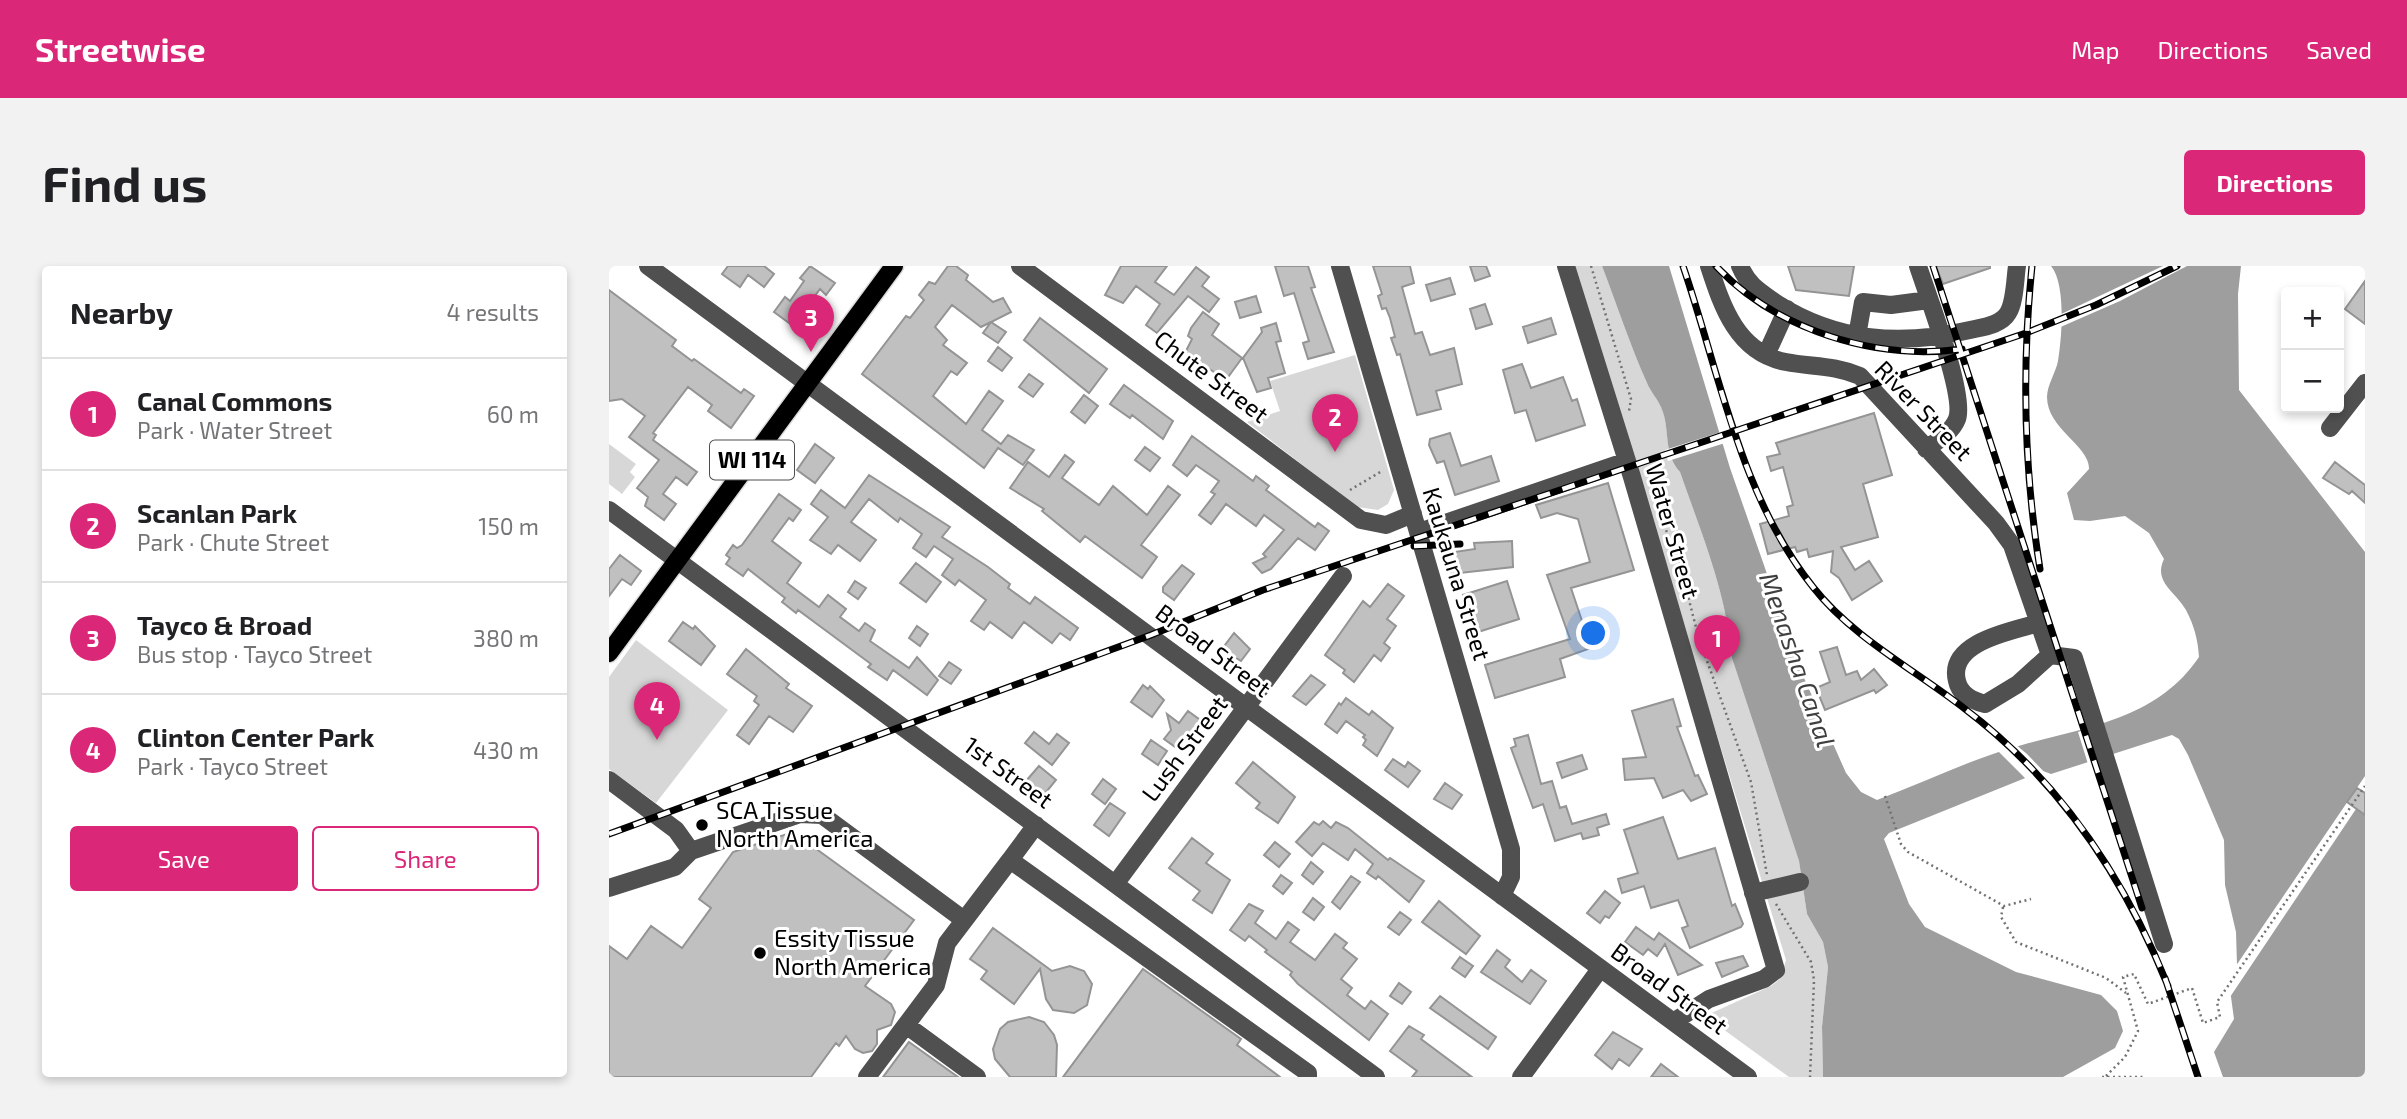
<!DOCTYPE html>
<meta charset="utf-8">
<style>
:root{--surface:#fff;--page:#f2f2f2;--text:#202124;--muted:#757577;--line:#e0e0e0;--accent:#db2777}
body{margin:0;font-family:"Exo 2",sans-serif;background:var(--page);color:var(--text)}
.controls{position:absolute;right:21px;top:21px;display:grid;overflow:hidden;border-radius:7px;box-shadow:0 4px 10px #0003}
.controls button{width:63px;height:63px;display:grid;place-items:center;padding:0;border:0;border-bottom:2px solid var(--line);background:var(--surface);color:var(--text);font:35px sans-serif}
.you{position:absolute;left:985px;top:368px;width:24px;height:24px;margin:-18px;border:5px solid #fff;border-radius:50%;background:#1a73e8;box-shadow:0 0 0 10px #1a73e833}
.badge{display:grid;place-items:center;width:46px;height:46px;border-radius:50%;background:var(--accent);color:#fff;font-size:23px;font-weight:700}
.pin{position:absolute;translate:-50% -58px;filter:drop-shadow(0 2px 4px #0008)}
.pin::after{content:'';position:absolute;top:37px;width:24px;height:21px;background:inherit;clip-path:polygon(0 0,100% 0,50% 100%)}
.list{margin:0;padding:0;list-style:none}
h2{display:flex;justify-content:space-between;align-items:center;height:91px;margin:0;padding:0 28px;font-size:30px}
h2 small{font-size:23px;font-weight:400;color:var(--muted)}
.list li{display:grid;grid-template-columns:46px 1fr auto;gap:21px;align-items:center;box-sizing:border-box;height:112px;padding:0 28px;border-top:2px solid var(--line)}
.list b{display:block;font-size:26px;white-space:nowrap}
.list p{margin:0;font-size:23px;white-space:nowrap;color:var(--muted)}
.list em{font-size:23px;font-style:normal;color:var(--muted)}
.actions{display:flex;gap:14px;padding:21px 28px}
.actions a{flex:1;padding:16px 0;border:2px solid var(--accent);border-radius:7px;text-align:center;font-size:24px;color:var(--accent)}
.actions .main{background:var(--accent);color:#fff}
.map{position:relative;flex:none;width:1756px;height:811px;overflow:hidden;border-radius:7px}
header{display:flex;align-items:center;gap:42px;box-sizing:border-box;height:98px;padding:0 35px;background:var(--accent);color:#fff}
header strong{font-size:33px}
nav{display:flex;gap:38px;margin-inline-start:auto;font-size:24px}
.intro{display:flex;align-items:center;justify-content:space-between;box-sizing:border-box;height:168px;padding:0 42px}
h1{margin:0;font-size:49px}
.button{padding:18px 32px;border-radius:7px;background:var(--accent);color:#fff;font-size:24px;font-weight:700}
main{display:flex;gap:42px;padding:0 42px}
aside{flex:1;background:var(--surface);border-radius:7px;box-shadow:0 4px 10px #0003}
.map>svg:first-child{display:block}
.green{fill:#d7d7d7}
.water{fill:#9e9e9e}
.pier{fill:#fff}
.building{fill:#c0c0c0;stroke:#949494;stroke-width:2}
.lines{fill:none;stroke-linecap:round;stroke-linejoin:round}
.major-casing{stroke:#dbdbdb;stroke-width:21}
.path{stroke:#727272;stroke-width:2.5;stroke-dasharray:2 3.5;stroke-linecap:butt}
.minor{stroke:#505050;stroke-width:18}
.major{stroke:#000;stroke-width:18}
.rail-casing{stroke:#000;stroke-width:7}
.rail{stroke:#fff;stroke-width:4.5;stroke-dasharray:13;stroke-linecap:butt}
.poi-dot{fill:#000;stroke:#fff;stroke-width:2.5}
.labels{text-anchor:middle;stroke-width:6;stroke-linejoin:round;paint-order:stroke}
.shield{fill:#fff;stroke:#4c4c4c;stroke-width:2}
.shield-label{font-size:23px;font-weight:bold;fill:#000}
.street-label{font-size:24px;fill:#000;stroke:#fff}
.poi-label{font-size:24px;fill:#000;stroke:#fff;text-anchor:start}
.water-label{font-size:26px;font-style:italic;fill:#3f3f3f;stroke:#fff}
</style>
<header>
<strong>Streetwise</strong>
<nav><a>Map</a><a>Directions</a><a>Saved</a></nav>
</header>
<div class="intro"><h1>Find us</h1><a class="button">Directions</a></div>
<main>
<aside>
<h2>Nearby<small>4 results</small></h2>
<ul class="list">
<li><span class="badge">1</span><div><b>Canal Commons</b><p>Park · Water Street</p></div><em>60 m</em></li>
<li><span class="badge">2</span><div><b>Scanlan Park</b><p>Park · Chute Street</p></div><em>150 m</em></li>
<li><span class="badge">3</span><div><b>Tayco &amp; Broad</b><p>Bus stop · Tayco Street</p></div><em>380 m</em></li>
<li><span class="badge">4</span><div><b>Clinton Center Park</b><p>Park · Tayco Street</p></div><em>430 m</em></li>
</ul>
<div class="actions"><a class="main">Save</a><a>Share</a></div>
</aside>
<div class="map">
<svg width="1756" height="811" viewBox="0 0 1756 811">
<rect width="100%" height="100%" fill="#fff"/>
<path class="green" d="M964,0H993C1008,39 1021,79 1038,117C1041,125 1048,132 1052,140C1062,163 1053,186 1071,206C1091,264 1118,327 1122,389L1190,595L1198,648L1214,676L1219,701L1213,761L1214,811H1180L1096,750L1162,720L1171,713L1177,694Z
M746,89L785,224L779,238L769,244L748,241L638,156L671,145L661,115Z
M0,178L27,198L21,206L26,211L13,228L0,218Z
M27,374L119,444L47,537L0,503V411Z"/>
<path class="water" d="M993,0H1060L1121,202L1192,405L1237,507L1252,526L1268,534C1316,516 1364,492 1413,479C1479,461 1549,452 1590,391C1589,374 1585,359 1577,344C1566,325 1544,316 1555,293L1540,267L1516,250L1481,255L1465,254L1458,227L1480,203C1481,180 1438,163 1438,131C1438,119 1447,106 1449,95C1453,71 1457,18 1442,0H1632L1629,28L1630,124L1756,286V811H1614L1605,786L1625,753L1620,716L1628,699L1627,666L1616,619L1615,574L1579,489L1570,473L1563,469L1442,508L1434,505L1280,567L1275,573L1300,638L1316,661L1407,706L1492,729L1508,745L1514,765L1506,782L1454,811H1214L1213,761L1219,701L1214,676L1198,648L1190,595L1122,389C1118,327 1091,264 1071,206C1053,186 1062,163 1052,141C1048,132 1041,125 1038,117C1021,79 1008,39 993,0Z"/>
<path class="pier" d="M1554,0H1578L1511,35L1447,63L1448,50Z
M1112,166L1116,177L1059,195L1056,184Z
M1481,462L1502,491L1479,498L1469,466Z
M1406,478L1418,488L1440,511L1434,508L1419,515L1388,484Z
M1756,510V541L1747,543L1619,734L1616,716Z"/>
<path class="building" d="M119,0H155L165,8L155,21L139,9L131,21L113,8Z
M201,0L226,17L217,29L211,23L197,42L206,49L191,65L165,46L176,31L181,35L195,15L191,12Z
M339,0H347L359,9L357,14L384,36L394,32L402,46L382,56L397,66L389,77L374,67L382,56L372,61L343,39L326,61L338,74L334,79L358,97L348,109L342,105L324,130L357,158L380,125L394,135L373,164L392,178L399,169L425,184L414,199L389,182L375,202L253,108L297,50L301,52L315,34L310,29L320,16L326,18Z
M512,0H558L546,16L565,29L587,1L600,11L593,20L610,33L600,46L579,30L548,67L537,59L551,38L527,20L514,37L496,29Z
M666,0H699L706,21L702,22L725,86L699,93L694,77L700,75L685,27L675,30Z
M764,0H801L805,17L793,21L806,68L813,66L821,89L845,82L853,118L827,125L832,143L808,149L791,88L788,89L782,72L786,71L781,52L777,42L773,43L769,30L773,28Z
M861,0H877L881,10L866,15Z
M1179,0H1245L1240,30L1187,24Z
M1327,0H1381V2L1334,18Z
M841,12L846,28L822,35L817,19Z
M1756,15V58L1736,43Z
M0,24L67,74L63,80L83,95L85,93L132,127L135,123L145,130L122,162L99,145L103,139L79,121L44,167L47,169L44,174L88,206L78,219L67,211L54,228L67,238L55,254L36,240L39,231L28,222L50,194L20,171L36,150L13,133L0,135Z
M647,30L652,46L631,52L626,36Z
M876,38L883,58L867,63L861,43Z
M594,46L610,58L603,69L633,92L617,114L576,87L583,73L579,70L582,62Z
M431,52L498,103L480,127L415,74Z
M942,52L947,68L919,77L914,61Z
M667,57L672,75L667,76L676,107L659,112L662,122L648,126L634,92L653,66L652,62Z
M389,81L403,92L393,105L379,95Z
M913,98L922,122L954,111L963,135L968,133L976,159L927,175L917,144L906,147L894,104Z
M420,108L434,118L424,131L410,121Z
M515,119L564,155L554,173L523,149L521,152L501,138Z
M475,129L489,140L476,157L462,146Z
M1265,147L1283,209L1254,218L1269,271L1232,281L1246,304L1260,295L1273,315L1243,334L1230,312L1222,306L1224,285L1200,291L1198,283L1188,286L1186,281L1159,288L1151,258L1180,250L1178,241L1184,239L1174,201L1162,205L1158,191L1171,188L1167,177Z
M841,167L852,200L882,190L890,215L846,229L835,195L828,197L820,179L821,173Z
M583,170L644,215L647,210L660,220L657,224L706,261L709,257L720,265L706,284L689,272L662,303L653,307L644,297L657,291L654,288L675,264L655,249L647,260L617,238L602,258L590,249L606,228L602,226L610,215L587,199L578,210L564,199Z
M206,178L225,192L206,217L188,204Z
M536,181L551,192L541,205L526,194Z
M456,189L465,196L453,212L490,239L504,220L538,249L559,220L571,229L532,279L548,291L533,312L476,270L471,276L433,245L435,243L401,222L419,196L440,211Z
M1726,196L1756,219V237L1743,225L1740,228L1714,212Z
M260,209L341,261L333,271L379,301L401,318L399,322L421,338L426,331L469,362L461,374L451,367L443,377L415,356L403,372L381,356L375,364L362,355L377,334L350,314L346,319L333,309L344,293L325,280L317,291L304,282L313,268L291,252L289,256L260,233L242,256L267,274L251,295L229,279L222,288L201,274L219,251L202,238L212,224L236,242Z
M999,217L1025,304L962,322L982,382L951,393L956,411L886,432L876,399L961,373L938,309L981,296L969,253L948,247L932,252L927,239Z
M170,228L192,244L184,255L180,252L163,275L192,297L178,317L210,341L219,329L237,343L231,351L250,365L256,357L266,364L261,375L300,402L308,391L329,414L318,429L284,404L278,414L259,401L262,398L189,344L187,347L177,339L173,336L176,332L139,303L134,310L117,298L121,292L117,289L124,279L128,282L133,279Z
M903,275L904,301L842,308L839,287L866,283L865,277Z
M11,289L32,305L22,319L13,313L0,330V303Z
M307,297L332,316L317,336L291,317Z
M573,299L585,308L565,334L554,326V321Z
M246,315L257,322L249,333L239,326Z
M898,315L910,353L866,367L854,329Z
M779,318L795,330L778,353L787,360L775,377L781,382L772,395L765,389L745,416L734,407L736,404L716,389L754,335L761,341Z
M74,356L84,363L86,360L106,380L92,399L60,375Z
M308,360L319,368L311,380L300,372Z
M625,367L641,383L632,395L613,383Z
M1228,381L1237,409L1248,405L1252,414L1265,403L1278,419L1267,427L1265,424L1216,444L1207,422L1221,416L1211,386Z
M137,383L180,418L177,422L203,440L184,466L160,450L140,478L128,469L150,439L145,435L148,430L118,408Z
M340,396L352,404L342,418L330,410Z
M702,409L716,419L697,439L684,430Z
M534,419L539,423L541,420L555,434L543,451L522,436Z
M737,432L760,449L763,445L784,462L768,490L754,479L757,474L754,471L756,469L737,455L728,467L716,458L730,437L732,439Z
M1064,433L1072,460L1068,461L1086,510L1089,509L1098,528L1082,535L1074,524L1054,532L1045,512L1016,514L1014,493L1037,491L1023,445Z
M579,445L594,456L582,472L578,469L569,483L555,473L562,464L558,448L570,457Z
M425,466L440,478L448,468L460,477L443,499L416,477Z
M919,469L932,518L943,515L951,542L957,540L963,558L997,548L1000,558L988,562L990,569L974,573L972,567L946,575L934,538L924,542L902,482L907,480L905,473Z
M542,474L558,485L549,499L533,488Z
M973,489L978,503L953,512L948,497Z
M784,493L796,501L799,496L811,505L799,521L776,504Z
M644,496L686,531L669,557L647,542L651,537L627,517Z
M430,500L447,514L434,530L417,515Z
M494,513L507,523L496,538L483,528Z
M836,517L853,529L843,543L825,533Z
M1748,522L1756,527V549L1738,536Z
M501,537L516,547L500,570L485,559Z
M1054,551L1069,593L1106,582L1123,640L1126,638L1134,658L1132,661L1081,682L1073,662L1079,660L1069,634L1042,642L1035,620L1013,627L1009,613L1029,607L1015,564Z
M714,555L722,562L727,556L739,562L779,594L781,592L815,615L800,636L769,610L767,613L758,607L764,598L746,583L739,594L714,577L703,590L687,576L705,556L710,559Z
M184,566L305,654L256,720L282,738L286,746L282,759L268,764V778L263,785L254,787L246,783L237,770L230,780L227,777L202,811H0V680L18,693L42,660L73,682L102,642L90,633L124,586Z
M583,572L604,588L597,597L621,614L603,647L584,634L591,625L560,602Z
M666,576L681,588L670,601L655,589Z
M702,596L714,606L704,618L693,609Z
M672,609L683,617L674,628L664,620Z
M742,610L751,616L731,643L723,636Z
M996,625L1011,637L1000,652L996,650L991,657L978,647Z
M704,632L715,641L705,654L694,646Z
M830,635L871,670L857,688L813,656Z
M640,638L654,645L646,657L667,673L679,656L690,664L681,676L706,694L726,668L738,677L734,682L748,693L732,713L743,722L738,729L756,743L762,735L779,748L760,774L689,718L681,709L683,706L656,686L658,684L640,670L636,675L621,664Z
M791,646L802,654L790,669L779,661Z
M1027,661L1045,674L1050,667L1093,699L1069,709L1056,678L1048,690L1039,683L1034,689L1016,676Z
M384,662L443,705L461,700L475,705L483,718L478,739L465,747L444,744L437,733L431,703L405,738L372,713L378,705L361,693Z
M888,684L901,694L896,701L913,716L922,704L937,715L921,738L872,706Z
M1134,690L1139,700L1113,711L1107,697Z
M851,691L864,700L856,711L843,702Z
M534,703L632,773L628,779L671,811H454Z
M790,717L802,726L793,738L781,730Z
M831,730L887,771L879,783L821,742Z
M420,751L435,756L445,769L448,779L447,811H401L386,793L384,783L391,763L399,756Z
M800,760L815,769L812,773L863,811H803L808,805L781,785Z
M1004,766L1033,783L1020,800L1010,793L1003,803L986,789Z
M300,776L349,811H274Z
M1052,798L1069,811H1042Z"/>
<g class="lines">
<defs>
<path id="major" d="M0,387L285,0"/>
</defs>
<use href="#major" class="major-casing"/>
<path class="path" d="M982,0L1022,133L1020,145
M741,224L773,205
M1053,254L1071,299L1090,373L1142,516L1158,609
M1276,530L1292,578L1299,586L1395,640L1422,633
M1167,638L1202,696L1205,714L1201,811
M1394,641L1392,651L1407,676L1497,712L1517,727
M1497,810L1516,791L1529,765L1514,711L1525,708L1539,738L1583,722L1594,757L1611,751L1608,736L1756,520
M1493,811H1535"/>
<path class="minor" d="M39,0L1139,811
M411,0L752,254L777,259L804,248
M731,0L902,583V611L893,630
M957,0L1023,211L1167,704L1155,713L1100,733L1064,756
M1100,0C1113,40 1128,87 1177,96C1203,101 1225,99 1251,110L1387,257L1403,279L1441,389
M1131,0C1139,19 1150,25 1167,37C1228,76 1292,80 1361,64C1374,61 1392,59 1399,47C1406,36 1406,13 1408,0
M1309,0C1318,28 1357,129 1348,153C1343,166 1328,175 1317,183
M1248,70L1254,36L1282,39L1320,34
M1157,89L1178,43
M1721,162L1756,117
M0,244L767,811
M810,266L1018,195
M1430,357C1403,365 1338,376 1348,415C1351,429 1364,435 1376,438L1409,418L1441,389
M1441,389L1465,392L1555,678
M0,514L67,564L82,585
M427,559L401,594L699,807V811
M507,617L734,310
M0,622L66,601L82,585L191,548L213,549L355,654
M1144,627L1191,616
M297,759L327,719L338,677L401,594
M258,811L297,759L368,811
M912,811L991,703"/>
<use href="#major" class="major"/>
<defs>
<path id="rail" d="M1074,0C1111,108 1131,230 1204,321C1243,371 1306,404 1356,443C1451,515 1515,611 1559,720
M1107,0C1167,64 1267,95 1353,83
M1324,0L1533,642
M1423,0C1413,99 1415,204 1431,303
M805,280L851,278
M0,568L542,369L654,324L1417,67L1487,39L1568,0
M1556,712L1589,811"/>
</defs>
<use href="#rail" class="rail-casing"/>
<use href="#rail" class="rail"/>
</g>
<g class="poi-dot">
<circle cx="93" cy="559" r="7"/>
<circle cx="151" cy="687" r="7"/>
</g>
<g class="labels">
<rect class="shield" x="101" y="174.5" width="84" height="39" rx="5"/>
<g class="shield-label">
<text x="143" y="202">WI 114</text>
</g>
<g class="street-label">
<text transform="translate(602 111) rotate(37)" y="8">Chute Street</text>
<text transform="translate(1314 145) rotate(46)" y="8">River Street</text>
<text transform="translate(1063 265) rotate(74)" y="8">Water Street</text>
<text transform="translate(847 308) rotate(73)" y="8">Kaukauna Street</text>
<text transform="translate(604 385) rotate(37)" y="8">Broad Street</text>
<text transform="translate(576 483) rotate(-53)" y="8">Lush Street</text>
<text transform="translate(399 507) rotate(36)" y="8">1st Street</text>
<text transform="translate(1060 723) rotate(36)" y="8">Broad Street</text>
</g>
<g class="poi-label">
<text x="107" y="553">SCA Tissue<tspan x="107" dy="28">North America</tspan></text>
<text x="165" y="681">Essity Tissue<tspan x="165" dy="28">North America</tspan></text>
</g>
<g class="water-label">
<text transform="translate(1188 394) rotate(71)" y="9">Menasha Canal</text>
</g>
</g>
</svg>
<div class="controls">
<button>+</button>
<button>−</button>
</div>
<div class="you"></div>
<div class="pin badge" style="left:1108px;top:407px">1</div>
<div class="pin badge" style="left:726px;top:186px">2</div>
<div class="pin badge" style="left:202px;top:86px">3</div>
<div class="pin badge" style="left:48px;top:474px">4</div>
</div>
</main>
